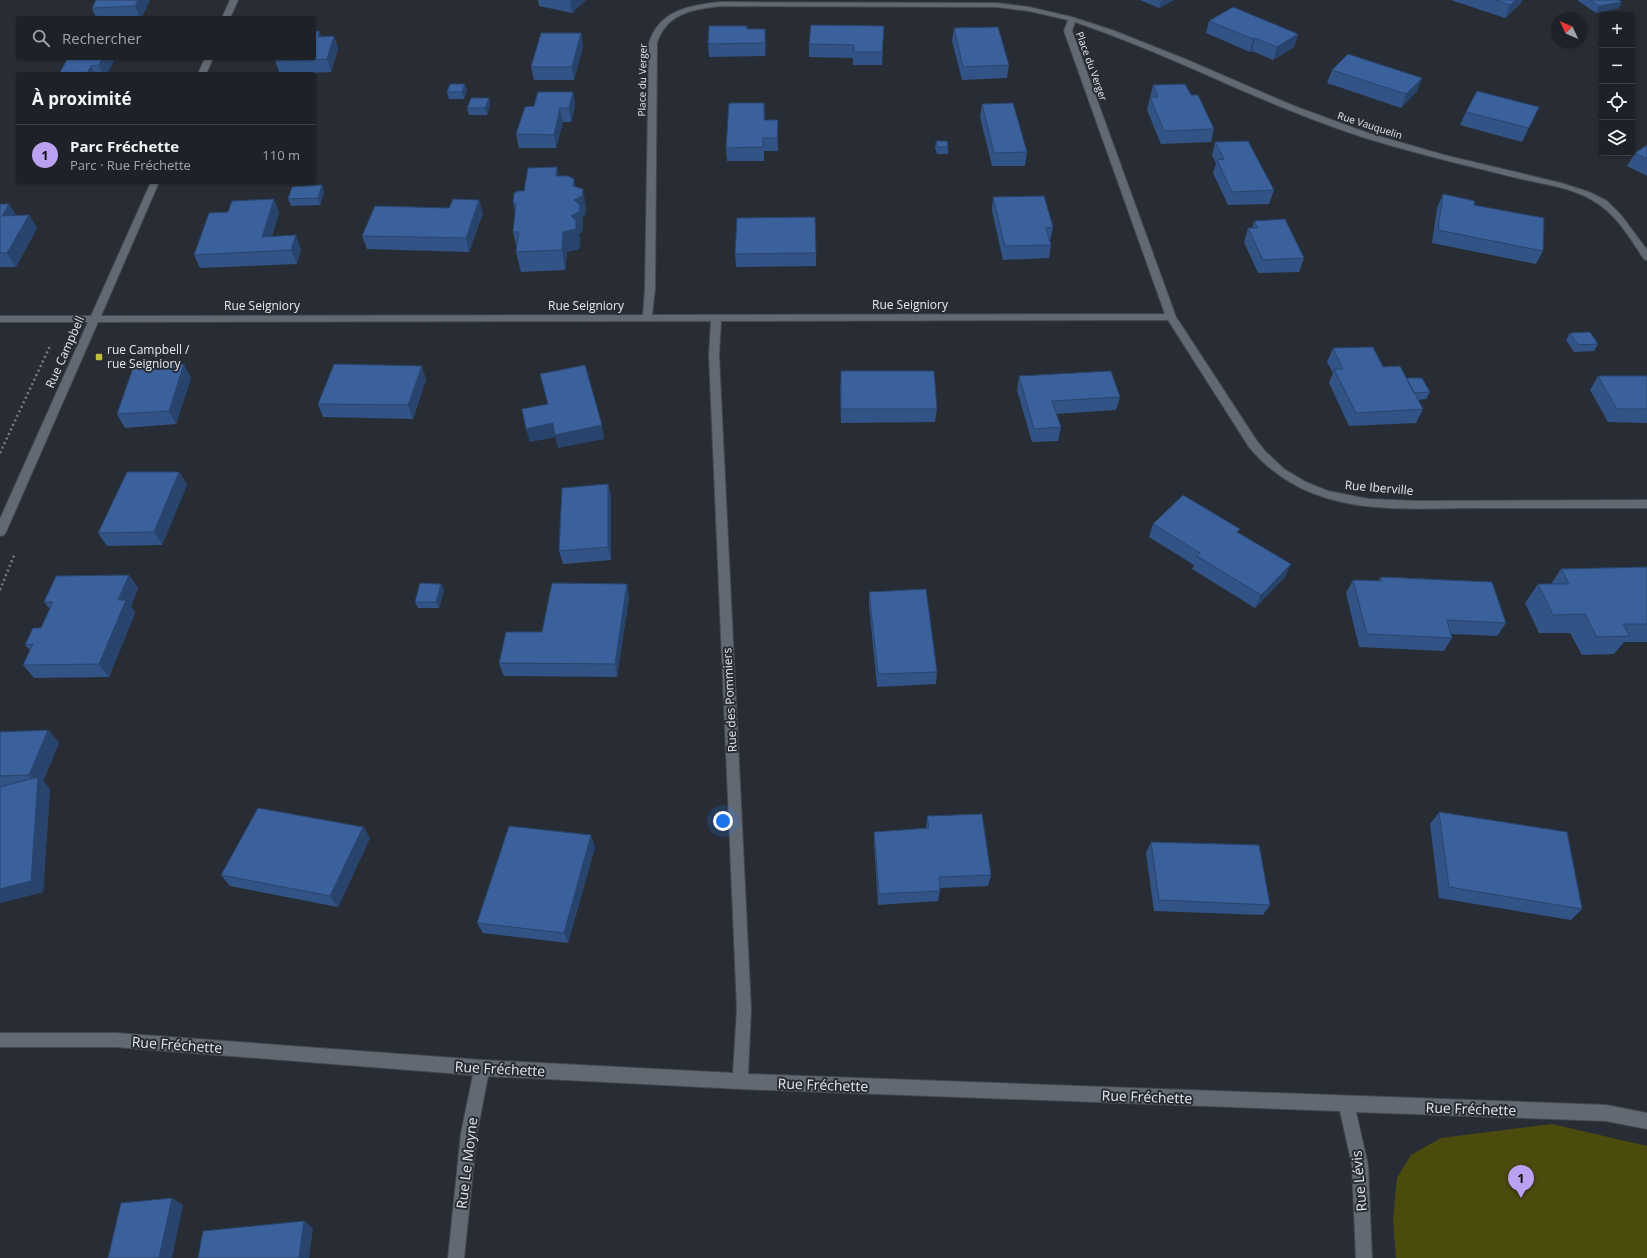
<!DOCTYPE html>
<html lang="fr">
<meta charset="utf-8">
<style>
:root{--surface:#1e2228;--page:#262a30;--text:#f1f3f6;--muted:#a1a4a8;--line:#3c3f45;--accent:#bca0f2}
body{margin:0;font-family:"Open Sans",sans-serif;background:var(--page);color:var(--text)}
.controls{position:absolute;right:12px;top:12px;display:grid;overflow:hidden;border-radius:4px;box-shadow:0 1px 3px #0004}
.controls button{width:36px;height:36px;display:grid;place-items:center;padding:0;border:0;border-bottom:1px solid var(--line);background:var(--surface);color:var(--text);font:20px sans-serif}
.compass{position:absolute;left:1551px;top:12px;width:36px;height:36px;border-radius:50%;background:var(--surface);box-shadow:0 1px 3px #0004;rotate:314deg}
.you{position:absolute;left:723px;top:821px;width:14px;height:14px;margin:-10px;border:3px solid #fff;border-radius:50%;background:#1a73e8;box-shadow:0 0 0 6px #1a73e833}
.badge{display:grid;place-items:center;width:26px;height:26px;border-radius:50%;background:var(--accent);color:#111;font-size:13px;font-weight:700}
.pin{position:absolute;translate:-50% -33px;filter:drop-shadow(0 1px 2px #0008)}
.pin::after{content:'';position:absolute;top:21px;width:14px;height:12px;background:inherit;clip-path:polygon(0 0,100% 0,50% 100%)}
.list{margin:0;padding:0;list-style:none}
h2{display:flex;justify-content:space-between;align-items:center;height:52px;margin:0;padding:0 16px;font-size:17px}
h2 small{font-size:13px;font-weight:400;color:var(--muted)}
.list li{display:grid;grid-template-columns:26px 1fr auto;gap:12px;align-items:center;box-sizing:border-box;height:60px;padding:0 16px;border-top:1px solid var(--line)}
.list b{display:block;font-size:15px;white-space:nowrap}
.list p{margin:0;font-size:13px;white-space:nowrap;color:var(--muted)}
.list em{font-size:13px;font-style:normal;color:var(--muted)}
.icon{flex:none;width:22px;height:22px;fill:none;stroke:currentColor;stroke-width:2;stroke-linecap:round;stroke-linejoin:round}
.map{position:relative;flex:none;width:1647px;height:1258px;overflow:hidden}
.search{position:absolute;background:var(--surface);box-shadow:0 1px 3px #0004;left:16px;top:16px;width:300px;height:44px;display:flex;align-items:center;gap:10px;box-sizing:border-box;padding:0 14px;border-radius:4px;color:var(--muted);font-size:15px}
.panel{position:absolute;background:var(--surface);box-shadow:0 1px 3px #0004;left:16px;top:72px;width:300px;height:112px;border-radius:4px}
.map>svg:first-child{display:block}
.green{fill:#4c4b0e}
.lines{fill:none;stroke-linecap:round;stroke-linejoin:round}
.minor-casing{stroke:#44494f;stroke-width:2}
.path{stroke:#777c83;stroke-width:2.5;stroke-dasharray:2 3;stroke-linecap:butt}
.minor{fill:#636972;fill-rule:evenodd}
.wall{fill:#325385}
.shaded-wall{fill:#29446c}
.building{fill:#3a619b;stroke:#29446c}
.poi-dot{fill:#bfbe41;stroke:#282d35;stroke-width:1.5}
.labels{text-anchor:middle;stroke-width:4;stroke-linejoin:round;paint-order:stroke}
.far-street-label{font-size:10px;fill:#e5e9ee;stroke:#282d35}
.street-label{font-size:12px;fill:#e5e9ee;stroke:#282d35}
.poi-label{font-size:12px;fill:#e5e9ee;stroke:#282d35;text-anchor:start}
.near-street-label{font-size:14px;fill:#e5e9ee;stroke:#282d35}
</style>
<div class="map">
<svg width="1647" height="1258" viewBox="0 0 1647 1258">
<rect width="100%" height="100%" fill="#282d35"/>
<path class="green" d="M1552,1124L1647,1146V1258H1396L1393,1219L1397,1178L1411,1155L1441,1138Z"/>
<g class="lines">
<defs>
<path id="minor" d="M230,0H238L230,18H222Z
M721,2L997,3L1029,7L1072,17L1112,30L1185,59L1294,106L1368,133L1444,155L1561,183L1589,192L1607,201L1621,215L1647,250V260L1644,259C1629,237 1616,213 1592,200C1570,187 1542,184 1517,178C1465,165 1413,153 1362,137C1263,105 1173,55 1075,22L1072,31L1176,317L1257,441L1265,451L1284,469L1306,482L1328,491L1369,499L1417,501L1647,500V508C1592,508 1538,508 1483,508C1398,508 1310,520 1249,447L1168,320L721,321L719,355L751,1009L748,1074L1606,1105L1647,1113V1129L1606,1121L1356,1112L1368,1165L1372,1258H1356L1352,1165L1340,1111L740,1089L488,1076L477,1133L464,1258H448L461,1133L473,1075L116,1047H0V1033H116L482,1060L733,1073L737,1009L709,355L711,321L98,322L6,532L4,535L0,536V519L88,322H0V316H91L151,182H159L101,316L643,315L645,289L649,43C659,10 691,5 721,2ZM721,6L997,7L1029,11L1068,20L1064,31L1165,314L652,315L655,289L657,43C666,13 694,9 721,6Z
M205,58H213L206,74H198Z"/>
</defs>
<use href="#minor" class="minor-casing"/>
<path class="path" d="M0,453L51,344
M0,590L15,553"/>
<use href="#minor" class="minor"/>
</g>
<path class="wall" d="M150,0L141,18H96L92,8Z
M538,0H586L572,13L539,6Z
M1140,0H1174L1159,8Z
M1451,0H1522L1520,4L1505,18Z
M1577,0H1619V8L1596,13Z
M1209,21L1298,34L1294,47L1273,60L1252,51L1250,52L1206,33Z
M884,26L882,65H853V58L809,57V44Z
M954,28L1009,65L1007,78L962,80L952,41Z
M747,29L766,42L765,56L709,57L708,44Z
M319,31L321,36H334L338,49L331,72L280,74L275,61Z
M581,33L583,46L574,80H534L531,67Z
M68,58H115L107,74H59Z
M1332,70L1422,78L1417,91L1401,108L1327,83Z
M1153,85L1191,95L1214,129L1211,142L1161,144L1147,110Z
M467,90L464,99H449L447,92Z
M573,92L575,105L571,122H563L556,148H519L516,134L534,106Z
M489,98L490,105L487,115H469L467,108Z
M764,103L765,120L778,133V151H764V161H727L726,148Z
M982,104L1027,152L1025,166H992L980,117Z
M1539,107L1522,142L1460,125L1466,112Z
M936,141L948,147V154H937L935,148Z
M1215,142L1274,190L1269,204L1228,205L1213,173L1216,164L1212,155Z
M1647,145V176L1627,166L1635,153Z
M559,176L574,179L575,187L586,208L585,215L582,217L583,224L582,232L579,234L580,240L579,249L567,252L565,270L521,272L516,252L517,249L513,232L515,213L513,202L524,191Z
M322,185L324,192L320,205L291,206L288,199Z
M1443,194L1474,205L1543,251L1536,264L1432,243L1437,208Z
M993,197L1053,227L1050,241L1051,245L1049,258L1003,260L992,211Z
M274,199L279,213L272,236L301,249L297,264L200,268L194,255L228,212Z
M0,204H9L16,215H29L37,228L16,267H0Z
M483,213L469,252L367,249L362,236Z
M1254,221L1304,258L1299,272L1258,273L1244,242L1248,228H1252Z
M816,253V266L736,267L735,254Z
M1570,333L1598,344L1594,351L1574,352L1566,340Z
M1333,348L1383,367L1406,378L1430,392L1426,399L1418,400L1423,409L1416,423L1349,426L1329,383L1333,373L1327,362Z
M1019,376L1120,397L1116,410L1056,414L1061,427L1058,441L1032,442L1017,390Z
M1598,376H1647V423L1608,422L1590,390Z
M191,378L176,424L125,428L117,414Z
M426,379L413,419L323,417L318,404Z
M840,385L937,409L935,422L841,423Z
M179,472L187,485L162,545L107,546L98,533Z
M608,484L611,497V560L563,564L559,551Z
M1153,524L1239,533L1285,577L1255,608L1192,569L1194,565L1149,537Z
M1647,567V642H1624L1614,654L1582,655L1570,633H1539L1525,603L1538,584H1551L1561,569Z
M129,575L138,588L131,606L135,613L109,677L34,678L23,665L30,650L25,645L41,628L50,609L44,602Z
M1381,577L1506,623L1497,636L1451,634L1452,638L1444,651L1359,647L1346,593L1353,580L1378,581Z
M441,584L444,590L439,608H418L415,602Z
M869,592L937,672L936,684L877,687L869,605Z
M629,597L617,677L504,676L499,663L542,632Z
M48,730L59,743L43,781L50,789L43,892L0,903V732Z
M1439,812L1582,909L1571,920L1439,898L1430,824Z
M927,816L991,875L988,886L940,888V891L938,901L878,905L874,843V832L926,829Z
M363,827L370,838L338,907L230,886L221,875Z
M1151,842L1270,905L1263,915L1154,911L1146,853Z
M595,847L568,943L483,933L477,923Z"/>
<path class="shaded-wall" d="M138,0H150L141,18H140L135,6Z
M570,0H586L572,13Z
M1164,0H1174L1159,8L1161,2Z
M1516,0H1522L1520,4L1505,18L1510,5Z
M1622,2L1619,8L1596,13L1599,6Z
M765,29L766,42L765,56Z
M319,31L324,44L318,37Z
M581,33L583,46L574,80L572,67Z
M1298,34L1294,47L1273,60L1277,47Z
M334,36L338,49L331,72L327,59Z
M1255,38L1252,51L1250,52L1253,39Z
M102,58H115L107,74H103L99,65Z
M91,66L95,74H88L87,73Z
M1422,78L1417,91L1401,108L1406,94Z
M465,84L467,90L464,99L462,92Z
M573,92L575,105L571,122L569,108Z
M489,98L490,105L487,115L485,108Z
M764,103L765,116L764,134Z
M560,108L563,122L556,148L554,135Z
M778,120V151L777,138Z
M557,167L561,186L556,176Z
M574,179L577,198L583,189L586,208L585,215L582,217L583,224L582,232L579,234L580,240L579,249L567,252L565,270L562,250L563,232L571,216L574,200L573,186Z
M322,185L324,192L320,205L318,198Z
M274,199L279,213L267,250L262,237Z
M479,200L483,213L469,252L466,238Z
M9,204L17,217L2,216Z
M29,215L37,228L16,267L7,253Z
M296,235L301,249L297,264L291,250Z
M184,364L191,378L176,424L169,411Z
M422,366L426,379L413,419L408,405Z
M553,423L556,437L530,442L526,429Z
M602,425L604,439L558,448L555,435Z
M179,472L187,485L162,545L154,532Z
M608,484L611,497V560L608,547Z
M1291,564L1285,577L1255,608L1261,595Z
M129,575L138,588L131,606L135,613L109,677L99,664L118,600Z
M441,584L444,590L439,608L436,602Z
M627,584L629,597L617,677L615,664Z
M48,730L59,743L43,781L50,789L43,892L0,903V889L38,785L29,775Z
M363,827L370,838L338,907L330,896Z
M591,835L595,847L568,943L564,933Z
M172,1198L183,1205L172,1258H159Z
M304,1221L313,1228L309,1258H299Z"/>
<path class="building" d="M96,0H138L135,6L92,8Z
M1157,0H1164L1161,2Z
M1495,0H1516L1510,5Z
M1590,0H1619L1622,2L1599,6Z
M1233,7L1298,34L1277,47L1255,38L1253,39L1209,21Z
M811,25L884,26L882,52H854V45L809,44Z
M709,26H747V29H765V43L708,44Z
M998,27L1009,65L963,67L954,28Z
M314,31H319L318,37L334,36L327,59L275,61L277,58H314Z
M541,33H581L572,67H531Z
M1348,54L1422,78L1406,94L1332,70Z
M68,58H102L99,65L91,66L87,73L59,74Z
M450,84H465L462,92H447Z
M1185,84L1191,95H1198L1214,129L1164,131L1150,97H1158L1153,85Z
M1477,91L1539,107L1529,128L1466,112Z
M538,92H573L569,108H560L554,135L516,134L525,107L534,106Z
M471,98H489L485,108H467Z
M729,103H764V120H778L777,138H763V147L726,148Z
M1013,103L1027,152L994,153L982,104Z
M936,141H947L948,147H937Z
M1248,141L1274,190L1232,192L1217,160L1224,159L1215,142Z
M1647,145V159L1635,153Z
M557,167L556,176H568L574,179L573,186L583,189L582,196L574,200L580,205L579,212L571,216L576,220V229L563,232L562,250L516,252L519,232H513L516,204L513,202L514,193L518,191H524L528,168Z
M322,185L318,198L288,199L292,187Z
M1443,194L1475,201L1474,205L1544,218L1543,251L1438,230Z
M1044,196L1053,227L1046,228L1051,245L1005,246L993,197Z
M274,199L262,237L296,235L291,250L194,255L209,213L228,212L232,201Z
M453,199L479,200L466,238L362,236L375,206L449,208Z
M0,204H9L2,216L29,215L7,253H0Z
M815,217L816,253L735,254L737,218Z
M1285,219L1304,258L1263,260L1248,228H1258L1254,221Z
M1590,332L1598,344L1578,345L1570,333Z
M1373,347L1383,367L1400,366L1423,409L1356,413L1334,369H1343L1333,348Z
M184,364L169,411L117,414L133,368Z
M334,364L422,366L408,405L318,404Z
M585,365L602,425L555,435L553,423L526,429L522,409L548,404L540,374Z
M841,371H934L937,409H841Z
M1111,371L1120,397L1052,401L1061,427L1034,429L1019,376Z
M1598,376H1647V409H1617Z
M1406,378H1422L1430,392L1414,393Z
M127,472H179L154,532L98,533Z
M608,484V547L559,551L562,488Z
M1183,495L1240,529L1237,532L1291,564L1261,595L1197,556L1200,553L1153,524Z
M1647,567V624H1623L1630,636L1597,637L1585,614L1553,615L1538,584H1569L1561,569Z
M129,575L118,600H126L99,664L23,665L33,644L25,645L33,628H41L53,602H44L56,576Z
M1381,577L1492,582L1506,623L1447,620L1452,638L1367,634L1353,580L1382,581Z
M420,583L441,584L436,602H415Z
M552,583L627,584L615,664L499,663L506,632H542Z
M926,589L937,672L878,674L869,592Z
M48,730L29,775L0,776V732Z
M38,777L31,881L0,889V787Z
M258,808L363,827L330,896L221,875Z
M1439,812L1567,832L1582,909L1449,887Z
M982,814L991,875L939,877L940,891L879,894L874,832L929,828L927,816Z
M509,826L591,835L564,933L477,923Z
M1151,842L1259,845L1270,905L1159,900Z
M172,1198L159,1258H108L121,1203Z
M304,1221L299,1258H198L203,1231Z"/>
<rect class="poi-dot" x="95" y="353" width="8" height="8" rx="2"/>
<g class="labels">
<g class="far-street-label">
<text transform="translate(1092 66) rotate(70)" y="4">Place du Verger</text>
<text transform="translate(642 80) rotate(-89)" y="4">Place du Verger</text>
<text transform="translate(1370 125) rotate(18)" y="4">Rue Vauquelin</text>
</g>
<g class="street-label">
<text x="910" y="309">Rue Seigniory</text>
<text x="262" y="310">Rue Seigniory</text>
<text x="586" y="310">Rue Seigniory</text>
<text transform="translate(65 352) rotate(-66)" y="4">Rue Campbell</text>
<text transform="translate(1379 488) rotate(5)" y="4">Rue Iberville</text>
<text transform="translate(730 700) rotate(-93)" y="4">Rue des Pommiers</text>
</g>
<g class="poi-label">
<text x="107" y="354">rue Campbell /<tspan x="107" dy="14">rue Seigniory</tspan></text>
</g>
<g class="near-street-label">
<text transform="translate(177 1045) rotate(4)" y="5">Rue Fréchette</text>
<text transform="translate(500 1069) rotate(3)" y="5">Rue Fréchette</text>
<text transform="translate(823 1085) rotate(2)" y="5">Rue Fréchette</text>
<text transform="translate(1147 1097) rotate(2)" y="5">Rue Fréchette</text>
<text transform="translate(1471 1109) rotate(2)" y="5">Rue Fréchette</text>
<text transform="translate(467 1163) rotate(-83)" y="5">Rue Le Moyne</text>
<text transform="translate(1359 1181) rotate(-95)" y="5">Rue Lévis</text>
</g>
</g>
</svg>
<div class="controls">
<button>+</button>
<button>−</button>
<button><svg class="icon" aria-label="locate" viewBox="0 0 24 24"><circle cx="12" cy="12" r="6"/><path d="M12 2v4M12 18v4M2 12h4M18 12h4"/></svg></button>
<button><svg class="icon" aria-label="layers" viewBox="0 0 24 24"><path d="M12 4l9 5-9 5-9-5zM3 14l9 5 9-5"/></svg></button>
</div>
<svg class="compass" viewBox="-18 -18 36 36"><path d="M0-13l5 13h-10z" fill="#e53935"/><path d="M0 13l5-13h-10z" fill="#a1a4a8"/></svg>
<div class="you"></div>
<div class="pin badge" style="left:1521px;top:1198px">1</div>
<div class="search"><svg class="icon" aria-label="search" viewBox="0 0 24 24"><circle cx="10" cy="10" r="6"/><path d="M15 15l6 6"/></svg>Rechercher</div>
<section class="panel">
<h2>À proximité<small></small></h2>
<ul class="list">
<li><span class="badge">1</span><div><b>Parc Fréchette</b><p>Parc · Rue Fréchette</p></div><em>110 m</em></li>
</ul>
</section>
</div>
